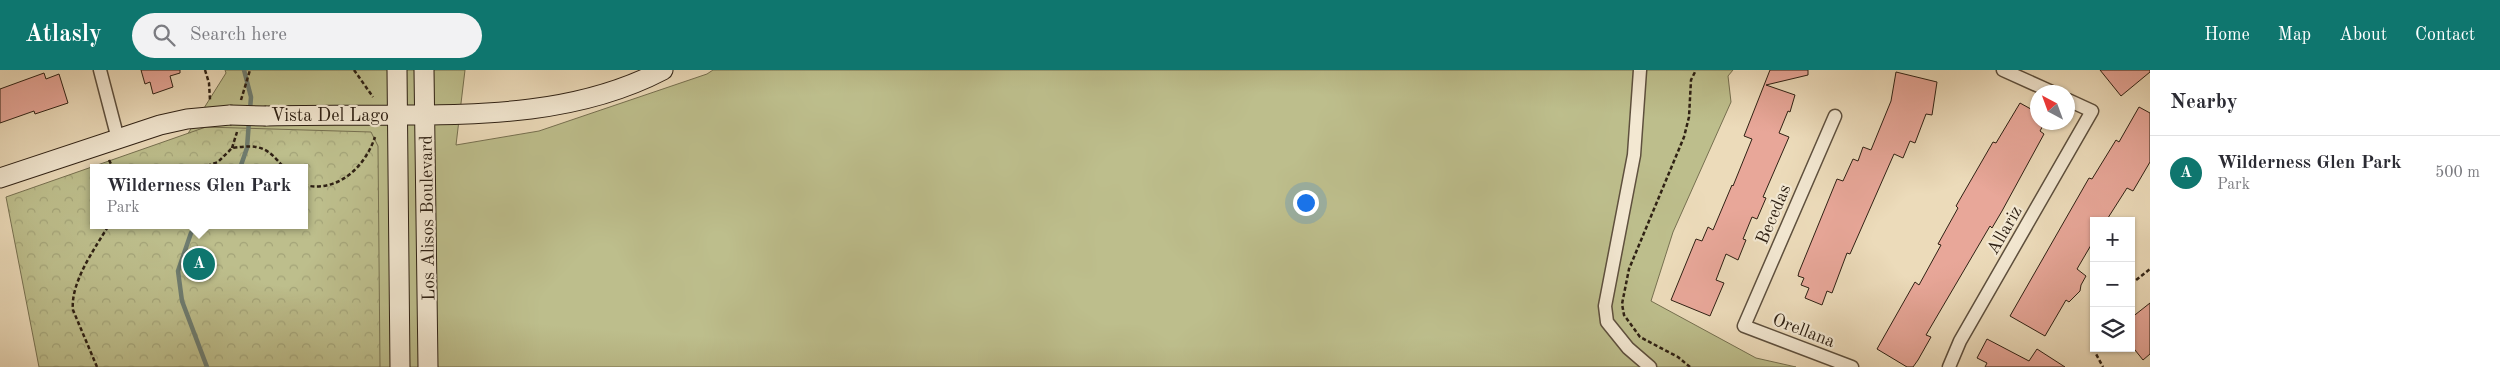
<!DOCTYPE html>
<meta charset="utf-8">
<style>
:root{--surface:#fff;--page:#f2f2f3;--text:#2b2b33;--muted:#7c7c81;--line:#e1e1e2;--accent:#0f766e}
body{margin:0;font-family:"Old Standard TT",serif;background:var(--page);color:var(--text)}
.controls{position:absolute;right:15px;bottom:15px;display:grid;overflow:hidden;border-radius:0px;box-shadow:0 1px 4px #0004}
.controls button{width:45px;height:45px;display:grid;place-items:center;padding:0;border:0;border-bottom:1px solid var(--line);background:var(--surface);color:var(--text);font:25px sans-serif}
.compass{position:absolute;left:2030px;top:15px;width:45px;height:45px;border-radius:50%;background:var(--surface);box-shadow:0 1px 4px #0004;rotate:319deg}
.you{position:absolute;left:1305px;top:132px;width:18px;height:18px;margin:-12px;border:4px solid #fff;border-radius:50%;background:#1a73e8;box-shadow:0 0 0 8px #1a73e833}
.badge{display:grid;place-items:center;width:32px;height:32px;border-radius:50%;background:var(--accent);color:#fff;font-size:16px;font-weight:700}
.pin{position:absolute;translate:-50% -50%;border:2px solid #fff;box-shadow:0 1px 5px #0006}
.popup{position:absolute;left:90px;top:94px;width:218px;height:65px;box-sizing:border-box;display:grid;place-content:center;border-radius:0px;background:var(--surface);filter:drop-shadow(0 1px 4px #0005);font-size:16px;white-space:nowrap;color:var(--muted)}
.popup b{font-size:19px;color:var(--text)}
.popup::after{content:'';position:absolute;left:50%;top:100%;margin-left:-10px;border:10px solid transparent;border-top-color:var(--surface)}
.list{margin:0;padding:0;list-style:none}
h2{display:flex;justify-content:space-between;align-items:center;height:65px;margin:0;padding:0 20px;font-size:21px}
h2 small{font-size:16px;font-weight:400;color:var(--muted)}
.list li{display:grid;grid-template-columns:32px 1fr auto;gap:15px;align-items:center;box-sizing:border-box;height:75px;padding:0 20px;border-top:1px solid var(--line)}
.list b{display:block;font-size:19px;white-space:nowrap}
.list p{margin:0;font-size:16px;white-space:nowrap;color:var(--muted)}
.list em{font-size:16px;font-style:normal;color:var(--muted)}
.icon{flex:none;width:28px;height:28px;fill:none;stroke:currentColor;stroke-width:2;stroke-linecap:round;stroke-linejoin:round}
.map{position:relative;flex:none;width:2150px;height:297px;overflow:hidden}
header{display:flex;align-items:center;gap:30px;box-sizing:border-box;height:70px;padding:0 25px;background:var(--accent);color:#fff}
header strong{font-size:24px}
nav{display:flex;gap:28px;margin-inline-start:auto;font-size:18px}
.search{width:350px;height:45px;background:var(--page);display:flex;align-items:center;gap:12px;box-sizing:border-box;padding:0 18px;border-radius:28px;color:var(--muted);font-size:19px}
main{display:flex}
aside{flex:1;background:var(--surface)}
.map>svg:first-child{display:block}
.grass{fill:#bdbe8c;stroke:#767050}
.park{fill:url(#park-crowns);stroke:#767050;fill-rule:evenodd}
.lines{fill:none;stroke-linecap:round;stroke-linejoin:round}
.stream{stroke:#6f7d70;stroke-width:4.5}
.building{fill:#e8a799;stroke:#2f2114}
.street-casing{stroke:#5e503e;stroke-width:15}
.secondary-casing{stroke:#2f2114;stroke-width:21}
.path{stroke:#2f2114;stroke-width:2.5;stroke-dasharray:4 2.5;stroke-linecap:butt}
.street{stroke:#f3e8d2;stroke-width:12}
.secondary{stroke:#f3e8d2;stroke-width:19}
.secondary-bridge-casing{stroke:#2f2114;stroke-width:21;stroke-linecap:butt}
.secondary-bridge{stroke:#f3e8d2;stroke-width:19}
.labels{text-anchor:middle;stroke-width:4.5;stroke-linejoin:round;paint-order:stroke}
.street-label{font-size:18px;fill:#2f2114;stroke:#f3e8d2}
</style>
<header>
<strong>Atlasly</strong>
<div class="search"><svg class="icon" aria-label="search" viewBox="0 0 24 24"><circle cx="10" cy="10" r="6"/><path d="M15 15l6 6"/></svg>Search here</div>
<nav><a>Home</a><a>Map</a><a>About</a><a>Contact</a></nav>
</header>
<main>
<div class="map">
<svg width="2150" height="297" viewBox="0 0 2150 297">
<defs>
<pattern id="park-crowns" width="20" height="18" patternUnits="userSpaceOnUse" patternTransform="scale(1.25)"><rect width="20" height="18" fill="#bdbe8c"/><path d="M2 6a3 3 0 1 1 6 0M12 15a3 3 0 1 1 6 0" fill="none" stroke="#a3a378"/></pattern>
</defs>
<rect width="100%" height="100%" fill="#ecdbba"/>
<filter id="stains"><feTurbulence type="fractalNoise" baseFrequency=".004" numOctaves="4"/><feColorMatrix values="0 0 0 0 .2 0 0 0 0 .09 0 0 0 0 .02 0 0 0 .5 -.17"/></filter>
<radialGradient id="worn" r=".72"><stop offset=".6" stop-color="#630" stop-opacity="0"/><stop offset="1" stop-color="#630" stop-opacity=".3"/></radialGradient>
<path class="grass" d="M225,0H465L456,75L539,61L707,4L713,0H1733L1728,6L1731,32L1673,162L1651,231L1756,288L1796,297H55L94,155H304V98L172,89L226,3Z"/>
<path class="park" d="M206,57L371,62L378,76L380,297H39L6,127ZM94,98H304V155H94Z"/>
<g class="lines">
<path class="stream" d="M244,0L251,27L250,40
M240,98L247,78L249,51
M198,155L191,163L178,201L182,231L207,297"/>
</g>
<path class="building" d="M141,0H180V3L170,6L173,17L153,24L150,12L145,14Z
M1770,0H1808V5L1766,15L1795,25L1790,42L1788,41L1779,63L1789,67L1763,127L1766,128L1757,149L1752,147L1743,169L1746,170L1738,190L1726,184L1716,210L1724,213L1710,246L1671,230L1696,169L1702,171L1708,157L1713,160L1732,115L1733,116L1752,69L1744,66Z
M2100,0H2150V2L2121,26Z
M1896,2L1937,12L1932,45L1926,44L1915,73L1910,71L1903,88L1894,84L1850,184L1847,183L1832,223L1827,221L1822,235L1805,228L1809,218L1801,215L1804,208L1798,206L1799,202L1837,109L1843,111L1853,89L1858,91L1863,77L1871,80L1891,31Z
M44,3L46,9L59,4L68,33L35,44L34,41L0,53V19Z
M2020,33L2038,43V52H2045L2040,61L2044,64L2002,141L1992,158L1990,156L1926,265L1931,267L1918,290L1913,297H1907L1877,279L1915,212L1919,215L1941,175L1938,174L1958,138L1956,136L1993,72L1996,73Z
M2139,37L2150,43V92L2133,121L2127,118L2106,151H2094V170L2077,199L2086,206L2081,215L2080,221L2069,232L2066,230L2045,266L2010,246L2089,108L2092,109L2116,70L2119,72Z
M2150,233V284L2143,290L2131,275V248Z
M1987,269L2029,291L2037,279L2065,297H1985L1987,293L1977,288Z"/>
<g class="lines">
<defs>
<path id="street" d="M100,0L118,69
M1640,0L1634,85L1605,236L1607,252L1628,278L1650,297
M2003,0L2052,22
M1835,46L1744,256L1852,297
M1949,297L1960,271L2092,41L2068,30"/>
<path id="secondary" d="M397,0L400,297
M424,0L428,297
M266,46C308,45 350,45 392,45C484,45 579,44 663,0
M0,108L160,55L187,49L230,45"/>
</defs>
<use href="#street" class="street-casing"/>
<use href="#secondary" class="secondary-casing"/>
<path class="path" d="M205,0L209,13L210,30
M354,0L373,27
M241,30L250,0
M232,78L237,62
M109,90L113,98
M201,98L218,92L232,78C260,74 267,77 284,98
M304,115C338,123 365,97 375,67
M2131,214L2150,199
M2096,278V284L2103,297
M97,297L73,240C70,213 95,178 109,155
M1690,297L1678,287L1640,267L1624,245L1622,234L1629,199L1684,67L1689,47L1691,10L1696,0"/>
<use href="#street" class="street"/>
<use href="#secondary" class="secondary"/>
<defs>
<path id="secondary-bridge" d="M230,45L266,46"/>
</defs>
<use href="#secondary-bridge" class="secondary-bridge-casing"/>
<use href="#secondary-bridge" class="secondary-bridge"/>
</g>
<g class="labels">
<g class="street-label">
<text x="330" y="51">Vista Del Lago</text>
<text transform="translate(1773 144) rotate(-67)" y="6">Becedas</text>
<text transform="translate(427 148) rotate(-91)" y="6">Los Alisos Boulevard</text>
<text transform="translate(2004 160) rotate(-60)" y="6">Allariz</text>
<text transform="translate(1804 260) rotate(21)" y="6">Orellana</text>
</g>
</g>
<rect width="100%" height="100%" filter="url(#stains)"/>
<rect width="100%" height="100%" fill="url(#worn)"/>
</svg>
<div class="controls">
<button>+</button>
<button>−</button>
<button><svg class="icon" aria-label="layers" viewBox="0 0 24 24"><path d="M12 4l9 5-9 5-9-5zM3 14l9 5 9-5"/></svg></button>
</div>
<svg class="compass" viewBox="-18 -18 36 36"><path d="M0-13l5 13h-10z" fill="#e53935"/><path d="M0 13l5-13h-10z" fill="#7c7c81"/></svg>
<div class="you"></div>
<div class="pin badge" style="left:199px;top:194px">A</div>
<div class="popup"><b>Wilderness Glen Park</b>Park</div>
</div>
<aside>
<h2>Nearby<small></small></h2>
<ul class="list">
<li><span class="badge">A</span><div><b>Wilderness Glen Park</b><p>Park</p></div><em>500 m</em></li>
</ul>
</aside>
</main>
